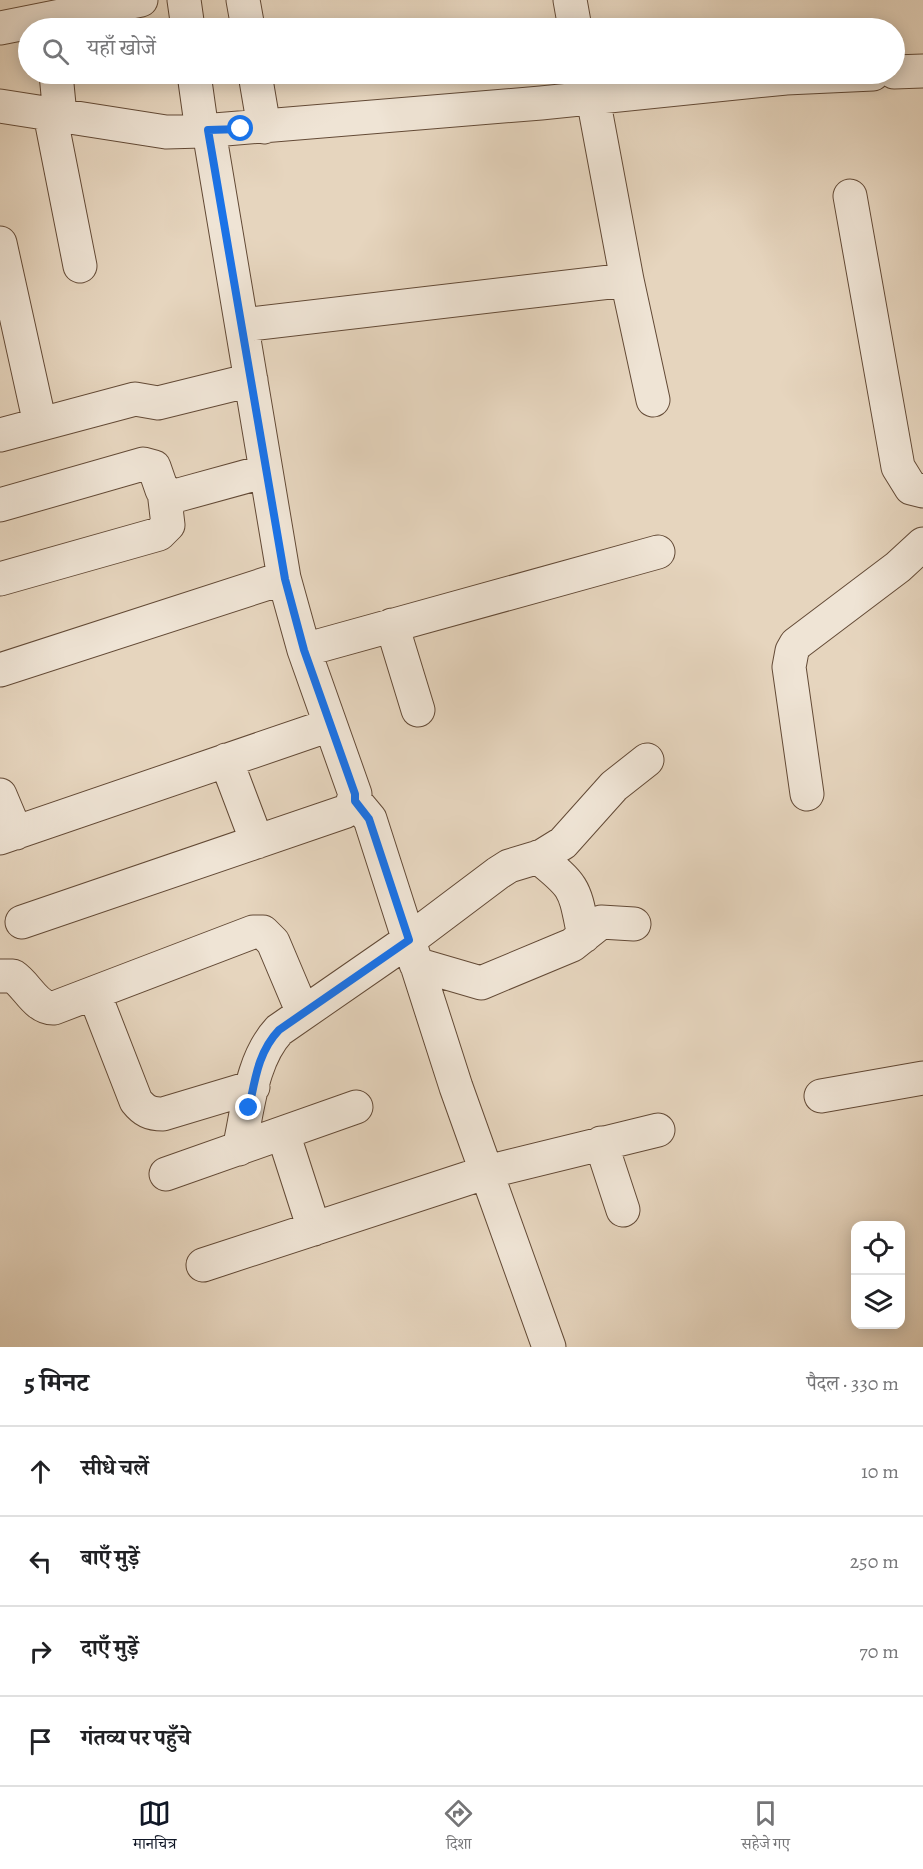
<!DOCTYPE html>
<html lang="hi">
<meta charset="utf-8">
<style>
:root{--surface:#fff;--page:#f6f6f6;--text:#202124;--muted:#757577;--line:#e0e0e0;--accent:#111827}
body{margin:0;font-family:Alegreya,"Noto Serif Devanagari",serif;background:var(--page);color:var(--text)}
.controls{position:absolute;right:18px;bottom:18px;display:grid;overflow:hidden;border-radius:12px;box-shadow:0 3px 15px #0003}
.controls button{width:54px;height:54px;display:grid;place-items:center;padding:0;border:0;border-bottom:2px solid var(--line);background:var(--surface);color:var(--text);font:30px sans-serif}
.stop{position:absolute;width:18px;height:18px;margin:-14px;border:4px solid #1a73e8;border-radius:50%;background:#fff}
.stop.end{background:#1a73e8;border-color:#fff;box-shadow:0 2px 6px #0008}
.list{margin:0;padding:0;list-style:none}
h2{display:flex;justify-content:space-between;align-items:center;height:78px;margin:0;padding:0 24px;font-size:26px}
h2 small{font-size:20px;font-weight:400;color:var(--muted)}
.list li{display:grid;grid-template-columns:39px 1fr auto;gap:18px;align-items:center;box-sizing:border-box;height:90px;padding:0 24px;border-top:2px solid var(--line)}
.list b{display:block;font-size:22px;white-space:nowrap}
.list em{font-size:20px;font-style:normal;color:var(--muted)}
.icon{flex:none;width:33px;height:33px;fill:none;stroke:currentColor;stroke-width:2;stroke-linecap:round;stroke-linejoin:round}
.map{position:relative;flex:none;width:923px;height:1347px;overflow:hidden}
.search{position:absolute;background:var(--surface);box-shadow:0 3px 15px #0003;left:18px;right:18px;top:18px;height:66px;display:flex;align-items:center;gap:15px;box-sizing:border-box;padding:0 21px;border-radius:33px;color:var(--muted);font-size:22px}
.sheet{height:438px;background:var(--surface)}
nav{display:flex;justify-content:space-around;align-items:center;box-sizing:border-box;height:84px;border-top:2px solid var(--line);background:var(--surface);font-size:16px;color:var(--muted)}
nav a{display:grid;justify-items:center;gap:3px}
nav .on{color:var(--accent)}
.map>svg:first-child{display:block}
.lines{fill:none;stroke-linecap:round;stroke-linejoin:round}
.minor-casing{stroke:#634a36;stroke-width:35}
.minor{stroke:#efe4d5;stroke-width:33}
.route{stroke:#1a73e8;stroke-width:8}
</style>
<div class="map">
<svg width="923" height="1347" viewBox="0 0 923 1347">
<rect width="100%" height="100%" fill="#e6d5be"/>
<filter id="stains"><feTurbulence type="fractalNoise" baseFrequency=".00333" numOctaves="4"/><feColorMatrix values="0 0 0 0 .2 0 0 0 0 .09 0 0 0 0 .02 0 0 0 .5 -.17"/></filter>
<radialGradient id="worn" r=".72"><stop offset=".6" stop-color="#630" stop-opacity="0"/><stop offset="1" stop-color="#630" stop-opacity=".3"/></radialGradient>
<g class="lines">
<defs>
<path id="minor" d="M184,0L188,28
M243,0L248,28
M570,0L575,28
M0,28L141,0
M894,72L923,71
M56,74L60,115
M194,74L202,131
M255,74L264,127
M593,98L627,280L653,400
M0,106L166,132L202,131L541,103L786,78L873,74
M50,114L80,266
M850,196L898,467L911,488L923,491
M0,243L40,424
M242,325L627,280
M0,435L135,399L158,403L251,380
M0,505L143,464L154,467L162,490L175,496L266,471
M0,579L159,534L168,525L164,491
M392,625L418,710
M304,650L658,552
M0,670L284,578
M226,760L257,842
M807,794L789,667L792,651L796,644L898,567L923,544
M0,795L16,833
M355,801L370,819L456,1087L549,1347
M0,838L330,725
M538,857C577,888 574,888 584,936
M22,922L344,812L351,808L355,794L304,650L284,578L209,131
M416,964L481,983L572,945L601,922L634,924
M0,976H13C27,985 36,1009 54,1008L253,932H263L273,942L303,1013
M94,993L136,1101C144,1111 150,1114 163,1114L253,1087
M821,1096L923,1078
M283,1133L314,1229
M601,1143L623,1210
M239,1149C248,1110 251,1060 279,1030L409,940L498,873L509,866L542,856L563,843L614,786L647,760
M166,1174L356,1107
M203,1265L487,1172L658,1130"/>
</defs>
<use href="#minor" class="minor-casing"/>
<use href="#minor" class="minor"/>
</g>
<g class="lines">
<path class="route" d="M241,129L208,130L285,579L304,650L355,794V801L369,819L409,940L279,1030C258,1052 255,1080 249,1108"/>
</g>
<rect width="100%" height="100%" filter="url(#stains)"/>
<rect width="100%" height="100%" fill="url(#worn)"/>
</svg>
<div class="controls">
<button><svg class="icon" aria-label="locate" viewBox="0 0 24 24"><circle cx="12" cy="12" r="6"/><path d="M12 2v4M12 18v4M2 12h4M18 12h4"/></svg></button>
<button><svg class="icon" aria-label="layers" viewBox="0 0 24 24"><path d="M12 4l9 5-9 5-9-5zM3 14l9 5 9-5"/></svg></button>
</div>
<div class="stop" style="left:241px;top:129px"></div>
<div class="stop end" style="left:249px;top:1108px"></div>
<div class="search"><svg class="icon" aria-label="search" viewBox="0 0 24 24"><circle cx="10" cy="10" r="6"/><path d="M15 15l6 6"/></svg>यहाँ खोजें</div>
</div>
<section class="sheet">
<h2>5 मिनट<small>पैदल · 330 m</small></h2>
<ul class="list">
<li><svg class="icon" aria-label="ahead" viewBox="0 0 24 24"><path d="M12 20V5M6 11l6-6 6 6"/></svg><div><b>सीधे चलें</b></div><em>10 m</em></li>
<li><svg class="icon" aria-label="left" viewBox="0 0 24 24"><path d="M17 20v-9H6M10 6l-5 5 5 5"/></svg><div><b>बाएँ मुड़ें</b></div><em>250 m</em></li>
<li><svg class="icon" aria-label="right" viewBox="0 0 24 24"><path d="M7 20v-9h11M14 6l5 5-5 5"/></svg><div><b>दाएँ मुड़ें</b></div><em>70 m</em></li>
<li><svg class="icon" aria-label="arrive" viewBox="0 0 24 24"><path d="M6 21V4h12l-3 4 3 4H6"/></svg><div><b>गंतव्य पर पहुँचे</b></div></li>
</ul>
</section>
<nav>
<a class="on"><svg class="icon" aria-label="map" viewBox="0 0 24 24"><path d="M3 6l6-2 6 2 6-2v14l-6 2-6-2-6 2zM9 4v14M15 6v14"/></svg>मानचित्र</a>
<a><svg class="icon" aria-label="directions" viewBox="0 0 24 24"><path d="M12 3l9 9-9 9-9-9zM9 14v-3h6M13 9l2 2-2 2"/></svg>दिशा</a>
<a><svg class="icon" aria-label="saved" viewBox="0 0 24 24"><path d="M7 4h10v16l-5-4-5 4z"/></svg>सहेजे गए</a>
</nav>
